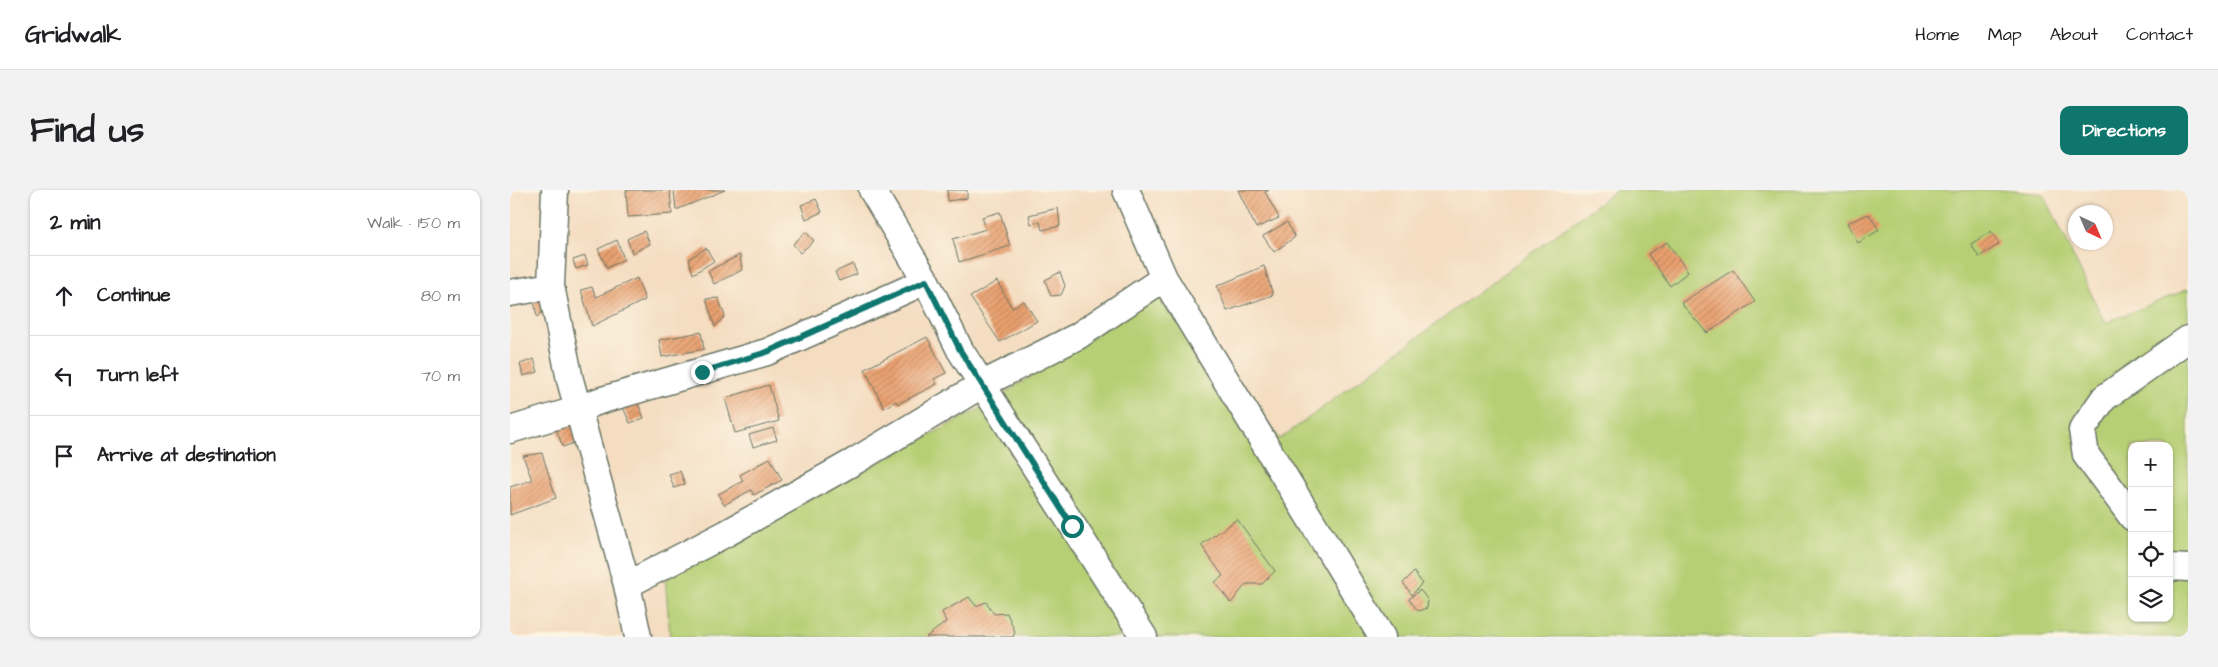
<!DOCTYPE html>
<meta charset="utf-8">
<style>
:root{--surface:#fff;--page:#f2f2f2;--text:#202124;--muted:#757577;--line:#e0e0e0;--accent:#0f766e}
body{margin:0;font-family:"Architects Daughter",sans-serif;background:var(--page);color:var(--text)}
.controls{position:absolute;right:15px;bottom:15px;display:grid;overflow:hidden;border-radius:10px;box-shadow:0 1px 4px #0004}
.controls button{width:45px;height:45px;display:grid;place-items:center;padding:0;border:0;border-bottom:1px solid var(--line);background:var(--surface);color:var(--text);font:25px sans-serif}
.compass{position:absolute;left:1558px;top:15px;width:45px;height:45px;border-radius:50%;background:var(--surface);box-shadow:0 1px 4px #0004;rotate:136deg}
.stop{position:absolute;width:15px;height:15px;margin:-11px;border:4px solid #0f766e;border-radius:50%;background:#fff}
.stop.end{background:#0f766e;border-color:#fff;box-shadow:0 1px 5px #0008}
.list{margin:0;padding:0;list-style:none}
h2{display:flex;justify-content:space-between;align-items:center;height:65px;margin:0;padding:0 20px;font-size:21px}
h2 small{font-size:16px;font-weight:400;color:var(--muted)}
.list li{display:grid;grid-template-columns:32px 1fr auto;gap:15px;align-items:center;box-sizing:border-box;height:80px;padding:0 20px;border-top:1px solid var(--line)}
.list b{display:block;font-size:19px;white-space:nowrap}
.list em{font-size:16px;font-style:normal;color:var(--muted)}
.icon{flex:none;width:28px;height:28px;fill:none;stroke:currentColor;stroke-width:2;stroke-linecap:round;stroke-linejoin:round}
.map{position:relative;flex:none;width:1678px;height:447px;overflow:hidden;border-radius:10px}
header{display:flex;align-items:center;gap:30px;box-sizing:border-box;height:70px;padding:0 25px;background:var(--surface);border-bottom:1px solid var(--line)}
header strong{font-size:24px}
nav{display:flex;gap:28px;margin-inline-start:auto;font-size:18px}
.intro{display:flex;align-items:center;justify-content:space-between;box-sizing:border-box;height:120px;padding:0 30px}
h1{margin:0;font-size:35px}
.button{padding:12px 22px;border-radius:10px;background:var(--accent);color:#fff;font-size:18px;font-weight:700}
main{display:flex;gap:30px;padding:0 30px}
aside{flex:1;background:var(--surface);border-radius:10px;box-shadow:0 1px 4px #0004}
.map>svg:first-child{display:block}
.garden{fill:#b6cf74;stroke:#6a8654;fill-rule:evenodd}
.building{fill:url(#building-hatch)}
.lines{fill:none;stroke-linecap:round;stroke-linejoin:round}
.minor-casing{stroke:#6a7565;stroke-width:29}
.minor{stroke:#fff;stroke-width:26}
.route{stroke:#0f766e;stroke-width:6}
</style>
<header>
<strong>Gridwalk</strong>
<nav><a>Home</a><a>Map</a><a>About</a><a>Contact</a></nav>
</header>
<div class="intro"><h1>Find us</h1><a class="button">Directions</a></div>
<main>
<aside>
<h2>2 min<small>Walk · 150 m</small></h2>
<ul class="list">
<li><svg class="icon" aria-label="ahead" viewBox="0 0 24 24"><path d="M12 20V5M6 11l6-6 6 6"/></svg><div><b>Continue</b></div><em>80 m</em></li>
<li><svg class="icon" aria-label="left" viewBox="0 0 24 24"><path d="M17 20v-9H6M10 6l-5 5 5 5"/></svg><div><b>Turn left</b></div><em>70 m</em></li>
<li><svg class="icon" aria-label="arrive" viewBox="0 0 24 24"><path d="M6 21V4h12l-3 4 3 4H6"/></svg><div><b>Arrive at destination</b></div></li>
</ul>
</aside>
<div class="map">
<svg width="1678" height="447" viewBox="0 0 1678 447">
<defs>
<pattern id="building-hatch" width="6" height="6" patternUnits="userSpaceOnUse" patternTransform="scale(1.25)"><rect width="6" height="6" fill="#eaa06f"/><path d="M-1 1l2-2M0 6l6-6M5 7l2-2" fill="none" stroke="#bd845c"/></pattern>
</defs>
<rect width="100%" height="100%" fill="#fcf5e5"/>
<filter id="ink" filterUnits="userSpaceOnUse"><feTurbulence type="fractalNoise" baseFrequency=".02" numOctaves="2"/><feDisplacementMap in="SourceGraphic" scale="10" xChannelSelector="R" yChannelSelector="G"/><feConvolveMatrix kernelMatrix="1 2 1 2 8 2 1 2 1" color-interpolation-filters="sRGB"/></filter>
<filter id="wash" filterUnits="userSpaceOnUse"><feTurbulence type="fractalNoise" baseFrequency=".0096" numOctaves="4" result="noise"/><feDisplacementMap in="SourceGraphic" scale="20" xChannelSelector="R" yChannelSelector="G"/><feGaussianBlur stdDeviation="1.12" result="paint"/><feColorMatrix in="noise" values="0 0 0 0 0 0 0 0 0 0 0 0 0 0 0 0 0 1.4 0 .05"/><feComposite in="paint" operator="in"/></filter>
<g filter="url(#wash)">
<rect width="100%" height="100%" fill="#f4ddc1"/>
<path class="garden" d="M1107,0H1494L1534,4L1595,133L1678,99V447H160L155,386L475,216L657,99L770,249ZM1622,256H1659V428H1622Z"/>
<g id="blocks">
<path class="building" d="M116,0H160L162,24L118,27Z
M164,0H215L166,20Z
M437,0H457V8L438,11Z
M728,0H759L755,2L769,28L746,38Z
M306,9L312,22L296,29L291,15Z
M548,18L550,36L532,40L530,32L521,34L519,25Z
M490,22L500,56L449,72L443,49L476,39L472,27Z
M1359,24L1369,40L1348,53L1337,33Z
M777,32L785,47L764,62L753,46Z
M134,41L140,54L122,63L117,49Z
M1481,41L1489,54L1469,67L1461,54Z
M296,42L304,51L290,63L283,54Z
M107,50L114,69L97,78L88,59Z
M1157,52L1178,82L1160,96L1138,64Z
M196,58L204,71L183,84L179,69Z
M230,65L232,80L204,94L198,81Z
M75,66L78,75L66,79L63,70Z
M343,74L347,84L329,91L325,82Z
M754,76L763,105L717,121L707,96Z
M1223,80L1245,112L1197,143L1171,113Z
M550,82L555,96L551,105L541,106L535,90Z
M127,88L135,110L82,136L71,100L82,97L86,107Z
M487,91L502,118L514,111L527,131L490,152L460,107Z
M35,106L37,118L27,127L24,111Z
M208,108L215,126L205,137L196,109Z
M191,142L194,159L152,167L149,150Z
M417,147L436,183L424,189L427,194L388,214L386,211L374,218L355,179Z
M24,169L28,182L13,186L10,174Z
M259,195L269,231L225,243L215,208Z
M126,209L134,228L120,233L112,215Z
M61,232L69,251L53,257L46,239Z
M263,238L267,250L243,257L239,245Z
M32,263L46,308L0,325V297L22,290L13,266Z
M260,268L272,290L244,305L241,300L214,315L208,304L233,291L230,285Z
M170,281L175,294L164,298L159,284Z
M727,329L765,381L752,394H736L721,413L705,392L713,386L691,355Z
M904,382L912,393L902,405L893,393Z
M910,400L918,410L917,418L908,421L899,409Z
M459,407L466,416L476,412L484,424L497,423L505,442L503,447H416L436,432L432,422Z"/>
</g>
</g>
<g filter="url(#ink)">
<use href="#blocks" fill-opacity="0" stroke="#6a7565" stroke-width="1"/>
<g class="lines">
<defs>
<path id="minor" d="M45,0L41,96L60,190L117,395L128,447
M362,0L416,91L450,160L634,447
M616,0L654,88L872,447
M0,103L41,96
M0,240L69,219L89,211L257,162L416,91
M1622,327L1576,265L1572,240L1594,208L1678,149
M1659,377L1678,378
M117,395L217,343L345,271L473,194L568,146L654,88"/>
</defs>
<use href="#minor" class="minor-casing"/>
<use href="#minor" class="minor"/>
</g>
</g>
<g class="lines" filter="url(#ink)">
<path class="route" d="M192,182L257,162L416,91L450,160L562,336"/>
</g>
</svg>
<div class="controls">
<button>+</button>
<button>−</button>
<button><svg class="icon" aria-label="locate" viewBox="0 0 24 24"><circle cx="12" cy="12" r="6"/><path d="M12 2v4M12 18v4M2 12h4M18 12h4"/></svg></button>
<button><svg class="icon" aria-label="layers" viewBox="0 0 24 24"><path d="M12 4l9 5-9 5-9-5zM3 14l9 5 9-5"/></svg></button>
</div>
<svg class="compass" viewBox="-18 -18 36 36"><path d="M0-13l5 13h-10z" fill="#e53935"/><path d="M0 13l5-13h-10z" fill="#757577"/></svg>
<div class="stop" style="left:562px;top:336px"></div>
<div class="stop end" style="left:192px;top:182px"></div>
</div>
</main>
